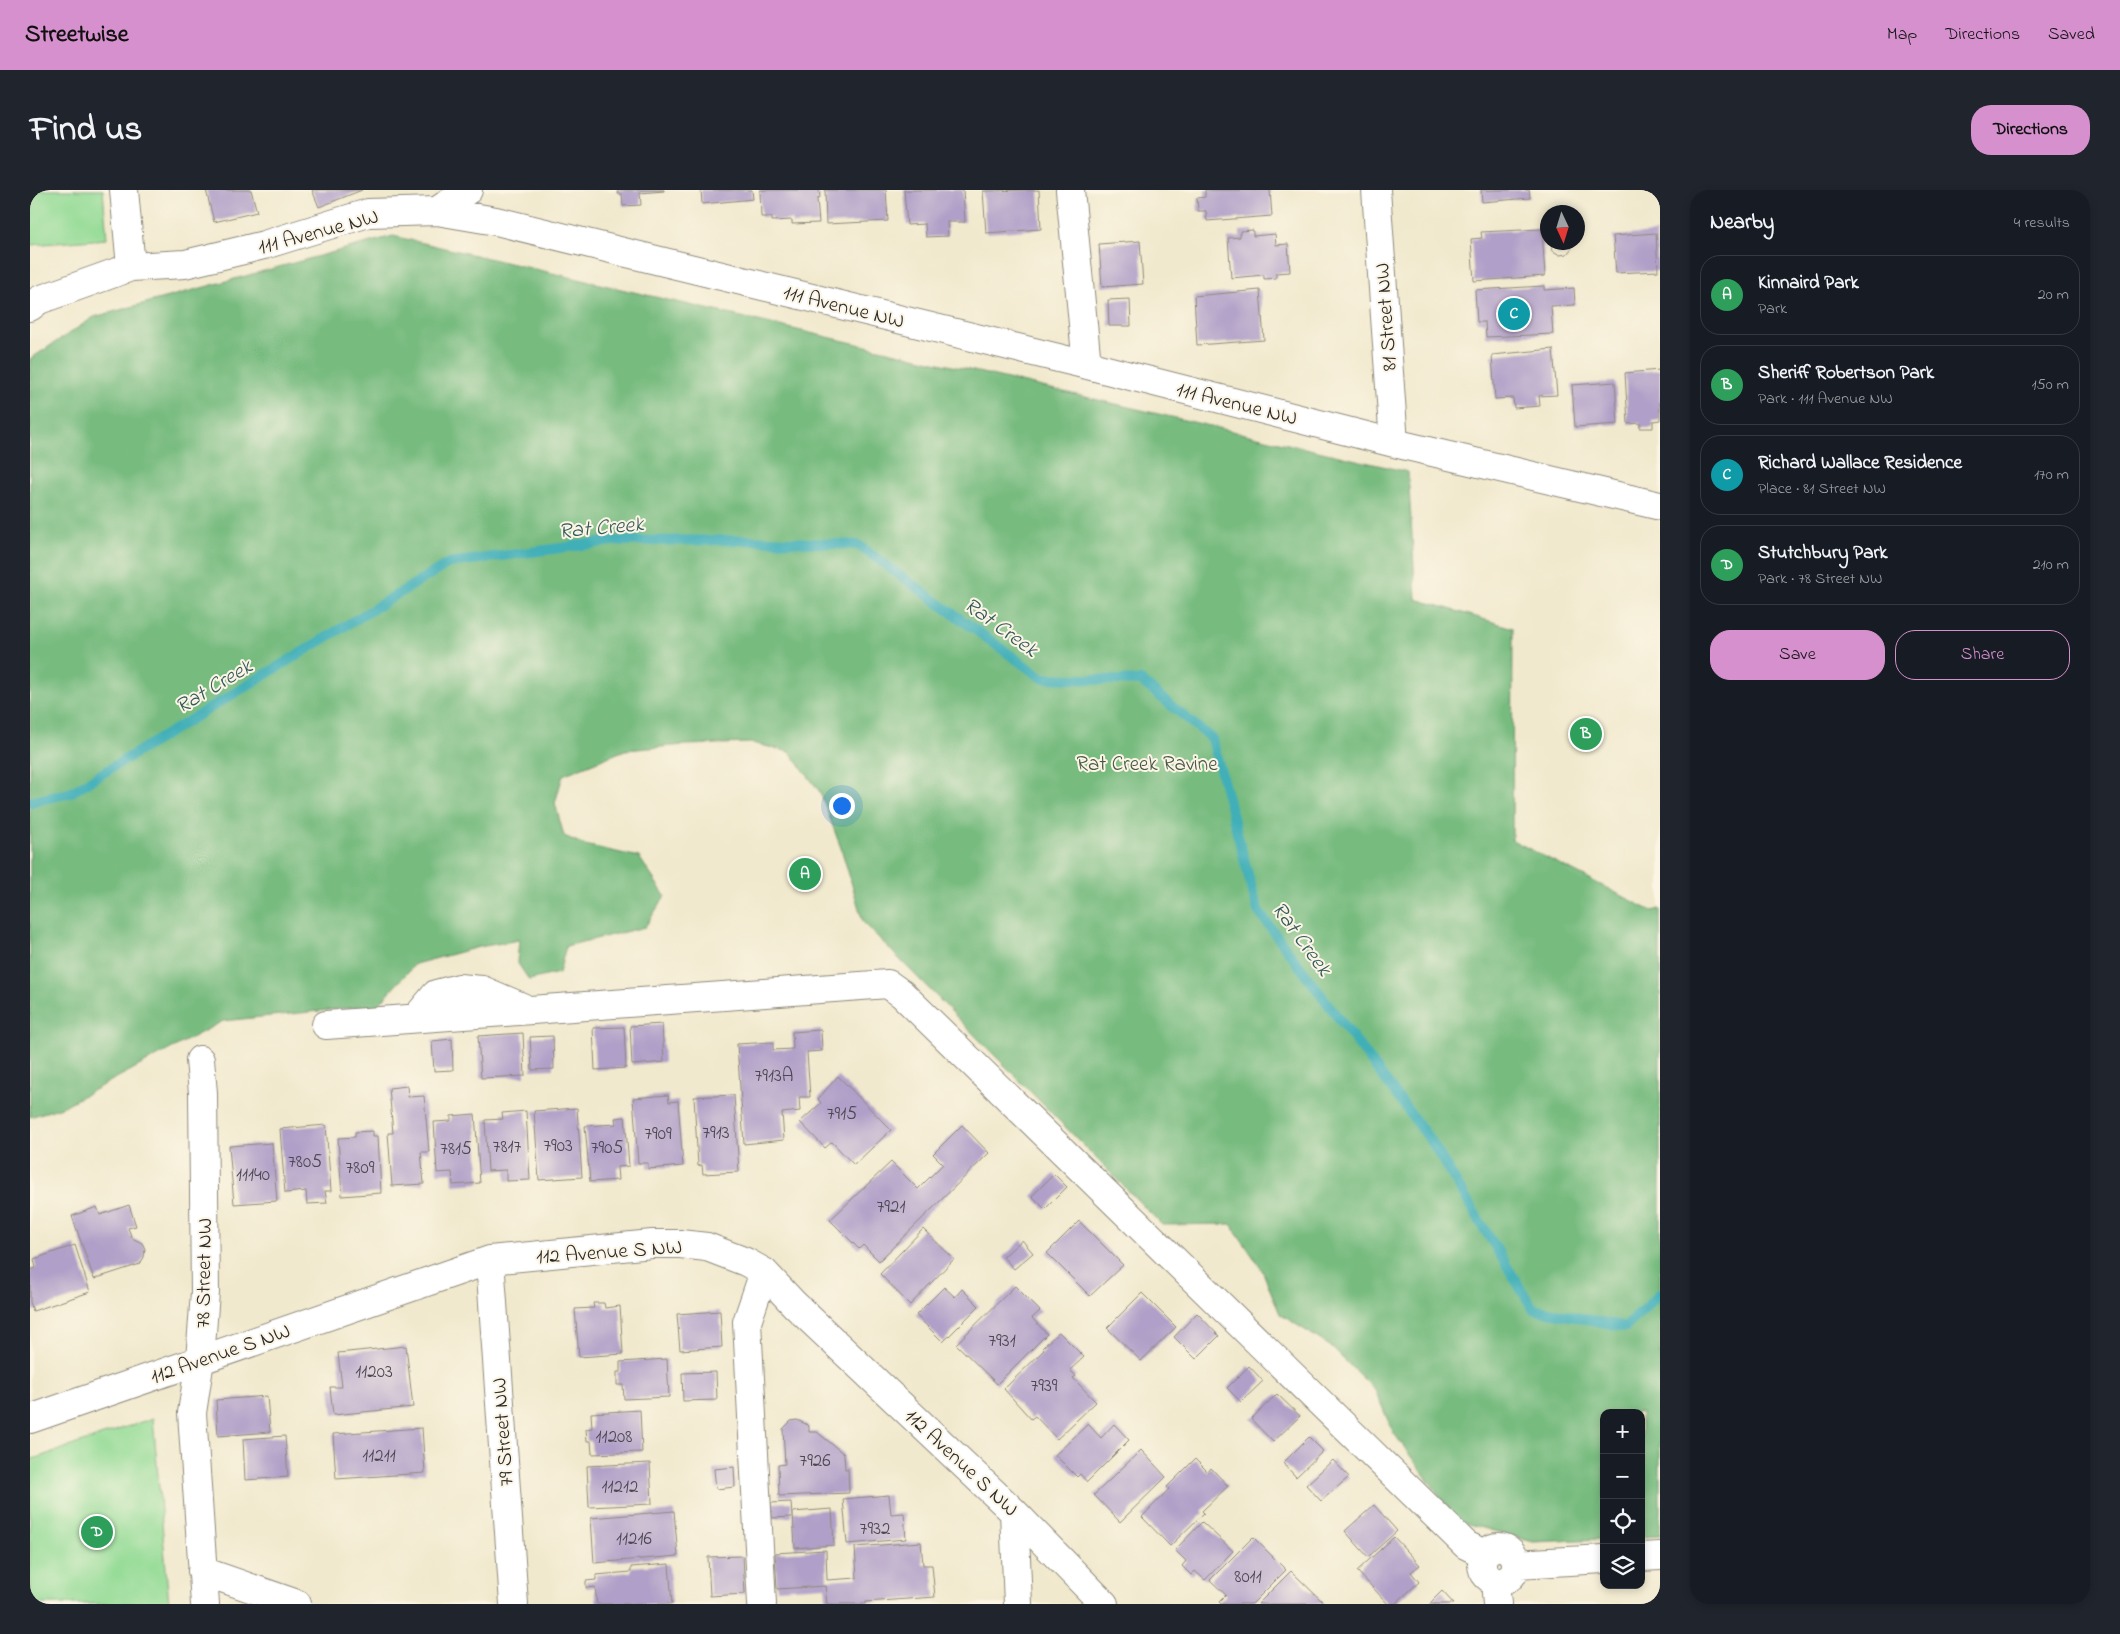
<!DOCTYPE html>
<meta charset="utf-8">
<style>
:root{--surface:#171b24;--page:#20242c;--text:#f1f3f6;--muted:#9ea1a6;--line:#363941;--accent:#d690ce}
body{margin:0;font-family:"Indie Flower",sans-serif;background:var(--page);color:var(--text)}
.controls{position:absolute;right:15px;bottom:15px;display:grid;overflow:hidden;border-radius:10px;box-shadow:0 2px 8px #0003}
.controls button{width:45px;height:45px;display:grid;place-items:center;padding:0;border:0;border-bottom:1px solid var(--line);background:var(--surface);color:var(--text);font:25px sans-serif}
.compass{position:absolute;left:1510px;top:15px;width:45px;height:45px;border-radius:50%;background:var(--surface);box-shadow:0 2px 8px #0003;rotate:176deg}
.you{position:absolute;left:811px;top:615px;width:18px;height:18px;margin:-12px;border:4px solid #fff;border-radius:50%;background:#1a73e8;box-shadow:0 0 0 8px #1a73e833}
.badge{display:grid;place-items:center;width:32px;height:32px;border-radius:50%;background:var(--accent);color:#fff;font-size:16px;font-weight:700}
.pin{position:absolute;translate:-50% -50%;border:2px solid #fff;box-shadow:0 1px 5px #0006}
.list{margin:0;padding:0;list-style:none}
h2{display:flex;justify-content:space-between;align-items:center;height:65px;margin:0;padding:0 20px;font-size:21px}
h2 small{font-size:16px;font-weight:400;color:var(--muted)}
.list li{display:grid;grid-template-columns:32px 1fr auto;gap:15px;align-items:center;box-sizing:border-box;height:80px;margin:0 10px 10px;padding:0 10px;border:1px solid var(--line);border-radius:20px}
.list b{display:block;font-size:19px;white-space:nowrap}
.list p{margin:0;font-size:16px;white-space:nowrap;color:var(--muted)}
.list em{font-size:16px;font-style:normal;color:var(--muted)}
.actions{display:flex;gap:10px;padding:15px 20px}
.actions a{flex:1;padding:11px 0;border:1px solid var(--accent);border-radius:20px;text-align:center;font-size:18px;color:var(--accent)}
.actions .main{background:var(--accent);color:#111}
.icon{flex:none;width:28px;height:28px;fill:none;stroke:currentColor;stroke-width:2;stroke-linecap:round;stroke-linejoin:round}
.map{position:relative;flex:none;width:1630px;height:1414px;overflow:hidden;border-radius:20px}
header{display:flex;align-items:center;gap:30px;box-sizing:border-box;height:70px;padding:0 25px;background:var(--accent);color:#111}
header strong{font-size:24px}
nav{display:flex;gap:28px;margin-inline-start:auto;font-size:18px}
.intro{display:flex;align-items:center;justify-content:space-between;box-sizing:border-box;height:120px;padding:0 30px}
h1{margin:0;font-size:35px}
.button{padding:12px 22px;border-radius:20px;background:var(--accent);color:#111;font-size:18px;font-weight:700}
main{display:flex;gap:30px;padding:0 30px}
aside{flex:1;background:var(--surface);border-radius:20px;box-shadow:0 2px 8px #0003}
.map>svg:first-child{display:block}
.green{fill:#94db96;stroke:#608360}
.forest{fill:#77bb7f;stroke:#517355}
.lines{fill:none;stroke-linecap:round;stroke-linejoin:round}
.stream{stroke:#3fafb8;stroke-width:10}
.building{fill:#b09fc8}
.minor-casing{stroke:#8e8a7c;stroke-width:30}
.minor{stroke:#fff;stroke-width:28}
.labels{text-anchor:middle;stroke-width:4;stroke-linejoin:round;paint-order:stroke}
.number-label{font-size:19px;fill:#4c4852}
.street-label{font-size:21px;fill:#2b2b2b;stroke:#fcf5e5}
.park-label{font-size:21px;fill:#455746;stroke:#fcf5e5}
.water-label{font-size:22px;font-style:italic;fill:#32595c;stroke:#fcf5e5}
</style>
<header>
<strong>Streetwise</strong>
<nav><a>Map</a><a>Directions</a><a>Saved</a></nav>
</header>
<div class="intro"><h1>Find us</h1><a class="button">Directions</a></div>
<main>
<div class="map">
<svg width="1630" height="1414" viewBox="0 0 1630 1414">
<rect width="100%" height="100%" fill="#fcf5e5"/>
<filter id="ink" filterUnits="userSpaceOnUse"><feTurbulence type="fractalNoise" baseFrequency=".02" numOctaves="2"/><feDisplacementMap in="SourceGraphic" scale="10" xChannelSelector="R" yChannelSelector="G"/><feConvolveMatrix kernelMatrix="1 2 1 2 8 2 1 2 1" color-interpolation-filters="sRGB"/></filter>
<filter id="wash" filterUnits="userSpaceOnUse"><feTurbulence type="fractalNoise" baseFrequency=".0096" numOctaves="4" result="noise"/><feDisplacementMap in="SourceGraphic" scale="20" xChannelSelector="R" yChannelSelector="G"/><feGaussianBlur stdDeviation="1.12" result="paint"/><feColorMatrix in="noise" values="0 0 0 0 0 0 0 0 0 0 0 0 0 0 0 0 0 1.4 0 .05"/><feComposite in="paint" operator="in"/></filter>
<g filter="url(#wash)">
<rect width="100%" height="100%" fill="#f1e9cd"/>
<path class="green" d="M0,0H73L77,49L0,55Z
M123,1228L139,1414H0V1270Z"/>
<path class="forest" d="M363,46L1378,282L1386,409L1483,438L1482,650L1622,721L1630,719V1346L1611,1347V1223H1574V1349L1503,1352L1428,1331L1363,1242L1345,1200L1300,1156L1250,1124L1232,1080L1201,1034L1132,1035L833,732L811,658L790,602L760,562L722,553L655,555L595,560L533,585L525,613L534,646L555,655L609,667L635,706L615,737L536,756L529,783L499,790L487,772L489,750L449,757L385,774L348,815L193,831L32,917L0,927V169L64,127Z"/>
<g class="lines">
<path class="stream" d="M0,612L40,603L419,373L582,351L718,350L828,355L1012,488L1111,491L1182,549L1228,721L1401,951L1503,1119L1596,1137L1630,1103"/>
</g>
<g id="blocks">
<path class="building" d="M176,0H221L227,22L184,32Z
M282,0H332L289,17Z
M588,0H634V1L610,3L611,15L593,16L592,4H588Z
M671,0H722L723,9L672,14Z
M730,0H789L790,8L787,9L789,33L762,34V30L742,31V27H731Z
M795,0H856L858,31L796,34Z
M874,0H933L935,32H917L918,46L896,47L895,34L877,35Z
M1009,0L1011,39L956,43L953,1Z
M1175,0H1240L1242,26L1177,31L1176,21H1168L1167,8L1175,7Z
M1451,0H1499L1500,8L1452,12Z
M1512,39L1515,86L1444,91L1441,49L1452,48L1451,42Z
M1223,40V46L1245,44L1246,55L1258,54L1260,82L1246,83V88L1234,89V85L1201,88L1198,48L1210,47V41Z
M1626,43L1628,81L1586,83L1583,46Z
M1110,51L1113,94L1072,97L1069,54Z
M1521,52H1542V58L1537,64L1530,65L1523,61Z
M1514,96V100L1544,98L1545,115L1521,116L1523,144L1456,147L1455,132H1447L1445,100Z
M1230,100L1234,150L1167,155L1164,106Z
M1100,109L1101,136H1079L1078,110Z
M1523,159L1527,205L1509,206L1510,216L1484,218L1483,208L1465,209L1462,165Z
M1630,180V230L1623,231V238H1610V233L1598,234L1595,183Z
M1585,192L1588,234L1545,237L1542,195Z
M632,834L634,872L602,875L600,836Z
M594,837L596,878L565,880L563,838Z
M791,840L792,861L777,862L780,907H769L770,921L752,923L754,950L714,954L707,854L743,852V860L763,859L762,842Z
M493,843L495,886L451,888L448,846Z
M523,846L524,879L502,880L500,847Z
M422,849L423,880L404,881L402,851Z
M808,886L861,940L824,975L802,952L795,958L770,932L791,913L788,909Z
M377,896L378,907L394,906L399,962H391L394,994L362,996L358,943H363L359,898Z
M638,905L639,912L648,911L653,976L618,979V973H608L603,908Z
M704,905L709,982L673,984L672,975L668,976L664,907Z
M547,918L552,987L509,990L504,921Z
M496,921L500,990L476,991V980L458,981L455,930L473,929L472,923Z
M445,924L450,993L423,995L422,982L407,983L404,932L421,931V926Z
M595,927L599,976L587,977L588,990L560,992L555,936L586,934L585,928Z
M296,935L301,1001H295L297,1013L277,1014L276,1001L255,1003L250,939Z
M932,935L959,963L849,1071L833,1055L829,1059L800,1030L861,972L888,999L913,974L903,964Z
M343,941V946H348L351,1003L312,1006L308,948L325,947V942Z
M242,953L247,1011L204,1014L199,956Z
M1024,984L1037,997L1015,1019L1002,1006Z
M99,1015L106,1036L98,1038L102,1048L112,1053L115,1059L114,1067L110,1074L64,1089L42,1026L67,1017L70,1025Z
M1049,1031L1093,1075L1060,1106L1017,1063Z
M893,1039L924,1069L880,1115L850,1084Z
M992,1050L1003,1063L984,1079L973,1067Z
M45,1055L60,1102L3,1121L0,1112V1080L6,1078L4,1069Z
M985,1096L1010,1121L1002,1128L1017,1144L967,1194L926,1154Z
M914,1097L925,1107L932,1099L949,1116L913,1152L886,1125Z
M1112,1103L1146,1137L1111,1171L1077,1138Z
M563,1113H574L575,1118L590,1116L593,1164L549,1167L545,1119L564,1118Z
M690,1121L692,1157L650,1160L647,1124Z
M1167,1123L1189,1146L1166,1169L1144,1147Z
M1029,1142L1054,1167L1040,1180L1046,1186L1043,1188L1066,1212L1027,1249L1005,1226L1001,1229L974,1199L1014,1160L1012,1158Z
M376,1156L383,1217L303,1225L300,1197H312L308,1163Z
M637,1169L639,1207L594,1209L593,1195H587V1182H590V1172Z
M1219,1176L1233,1191L1211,1212L1197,1198Z
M686,1182L687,1210L653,1211L652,1183Z
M1247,1204L1270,1226L1243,1252L1221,1229Z
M237,1206L240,1242L188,1246L186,1210Z
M610,1220L612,1262L562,1264L561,1251H557L556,1239L562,1238L561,1223Z
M767,1230L776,1234L779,1237V1242H787L814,1264L815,1279H818L819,1303L749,1306L748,1275L755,1274L753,1239L761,1231Z
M1058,1234L1071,1248L1084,1234L1099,1250L1057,1292L1050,1284L1047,1287L1025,1265Z
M392,1238L395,1283L306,1289L303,1244Z
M255,1246L258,1287L215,1290L213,1249Z
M1279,1247L1293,1261L1266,1287L1253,1273Z
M1111,1260L1136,1287L1090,1332L1064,1305Z
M1165,1269L1178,1282L1181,1278L1198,1296L1172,1321L1174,1323L1140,1356L1112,1327L1139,1299L1137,1297Z
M1303,1270L1319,1287L1291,1311L1276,1295Z
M620,1273L622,1314L559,1317L557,1276Z
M704,1277L705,1297L686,1299L684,1279Z
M859,1305L861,1324L874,1323L876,1349L817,1354L813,1309Z
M761,1312L762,1327L742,1328L741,1313Z
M1344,1315L1367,1341L1338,1367L1315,1341Z
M802,1319L804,1355L765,1358L763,1322Z
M644,1321L648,1366L564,1373L561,1328Z
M1172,1332L1203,1361L1175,1390L1165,1381L1161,1385L1152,1376L1156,1371L1145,1360Z
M1223,1347L1256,1380L1222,1414H1191L1189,1412L1196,1405L1180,1390Z
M1364,1347L1390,1375L1381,1382L1389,1392L1365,1414H1358L1327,1381Z
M891,1352L893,1375H902L905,1407L836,1412V1414H797L795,1396L747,1399L745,1363L796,1360L797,1390L827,1388L825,1357Z
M713,1366L715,1404L680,1406L678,1367Z
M639,1374L642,1414H567L565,1397L556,1398V1391L566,1390V1385L601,1382V1377Z
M1261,1381L1295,1414H1228Z
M1412,1401L1424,1414H1399Z"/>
</g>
</g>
<g filter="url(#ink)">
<use href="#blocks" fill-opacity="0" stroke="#8e8a7c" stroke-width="1"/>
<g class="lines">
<defs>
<path id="minor" d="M94,0L101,77
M1040,0L1057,175
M1346,0L1364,253
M407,21L438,0
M0,117L9,110L101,77L155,74L234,55L338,23L407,21L466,31L1057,175L1364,253L1630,316
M386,828L406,804L429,798L452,800L492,817
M296,835L858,794L872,804L1436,1355L1454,1364
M170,870L173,903L175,1102L170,1170L162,1223L175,1414
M460,1070L484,1414
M0,1229L460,1070L622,1054H650L677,1057L716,1072L734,1082L764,1114L984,1322L1074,1414
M984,1322L988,1414
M1452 1374a17 17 0 1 1 34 0a17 17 0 1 1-34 0Z
M1611,1367L1630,1366
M1486,1374L1574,1369
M172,1381L267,1414
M1465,1391L1467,1414
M732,1414L717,1132L734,1082"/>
</defs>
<use href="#minor" class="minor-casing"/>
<use href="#minor" class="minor"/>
</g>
</g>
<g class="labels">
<g class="number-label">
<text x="744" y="891">7913A</text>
<text x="812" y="929">7915</text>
<text x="686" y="948">7913</text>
<text x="628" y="949">7909</text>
<text x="528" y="961">7903</text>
<text x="477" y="962">7817</text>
<text x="577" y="963">7905</text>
<text x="426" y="964">7815</text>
<text x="275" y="977">7805</text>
<text x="330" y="983">7809</text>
<text x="223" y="990">11140</text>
<text x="861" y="1022">7921</text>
<text x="972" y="1156">7931</text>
<text x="344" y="1187">11203</text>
<text x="1014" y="1201">7939</text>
<text x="584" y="1252">11208</text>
<text x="349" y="1271">11211</text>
<text x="785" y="1276">7926</text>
<text x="590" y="1302">11212</text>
<text x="845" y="1344">7932</text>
<text x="604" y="1354">11216</text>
<text x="1218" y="1392">8011</text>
</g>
<g class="street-label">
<text transform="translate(288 41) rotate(-15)" y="7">111 Avenue NW</text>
<text transform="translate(814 116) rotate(14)" y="7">111 Avenue NW</text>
<text transform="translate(1355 127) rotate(-94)" y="7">81 Street NW</text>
<text transform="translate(1207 213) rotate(14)" y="7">111 Avenue NW</text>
<text transform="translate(579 1061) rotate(-4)" y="7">112 Avenue S NW</text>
<text transform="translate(173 1083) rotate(-89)" y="7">78 Street NW</text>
<text transform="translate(190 1163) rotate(-19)" y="7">112 Avenue S NW</text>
<text transform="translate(472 1242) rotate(-94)" y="7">79 Street NW</text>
<text transform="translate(932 1272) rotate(43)" y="7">112 Avenue S NW</text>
</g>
<g class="park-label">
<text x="1117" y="580">Rat Creek Ravine</text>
</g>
<g class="water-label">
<text transform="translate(571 336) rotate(-5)" y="8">Rat Creek</text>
<text transform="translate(972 436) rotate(36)" y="8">Rat Creek</text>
<text transform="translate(183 495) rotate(-31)" y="8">Rat Creek</text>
<text transform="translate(1273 748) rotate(54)" y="8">Rat Creek</text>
</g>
</g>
</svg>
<div class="controls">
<button>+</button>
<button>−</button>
<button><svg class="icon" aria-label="locate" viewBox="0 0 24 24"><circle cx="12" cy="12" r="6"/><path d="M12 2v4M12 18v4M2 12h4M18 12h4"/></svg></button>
<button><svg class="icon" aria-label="layers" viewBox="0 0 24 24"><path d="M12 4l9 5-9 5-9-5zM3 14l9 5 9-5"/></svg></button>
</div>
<svg class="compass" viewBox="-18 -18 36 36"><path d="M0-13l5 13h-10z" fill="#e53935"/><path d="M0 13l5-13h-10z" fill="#9ea1a6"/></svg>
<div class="you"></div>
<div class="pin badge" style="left:775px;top:684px;background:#2e9e5b">A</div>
<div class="pin badge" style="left:1556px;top:544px;background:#2e9e5b">B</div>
<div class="pin badge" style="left:1484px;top:124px;background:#0f9aa8">C</div>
<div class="pin badge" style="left:67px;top:1342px;background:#2e9e5b">D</div>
</div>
<aside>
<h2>Nearby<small>4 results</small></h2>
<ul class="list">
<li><span class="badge" style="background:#2e9e5b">A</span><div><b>Kinnaird Park</b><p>Park</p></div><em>20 m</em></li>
<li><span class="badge" style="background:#2e9e5b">B</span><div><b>Sheriff Robertson Park</b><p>Park · 111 Avenue NW</p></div><em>150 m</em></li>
<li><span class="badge" style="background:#0f9aa8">C</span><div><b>Richard Wallace Residence</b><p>Place · 81 Street NW</p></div><em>170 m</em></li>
<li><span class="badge" style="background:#2e9e5b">D</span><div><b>Stutchbury Park</b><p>Park · 78 Street NW</p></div><em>210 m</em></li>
</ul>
<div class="actions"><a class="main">Save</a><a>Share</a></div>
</aside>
</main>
